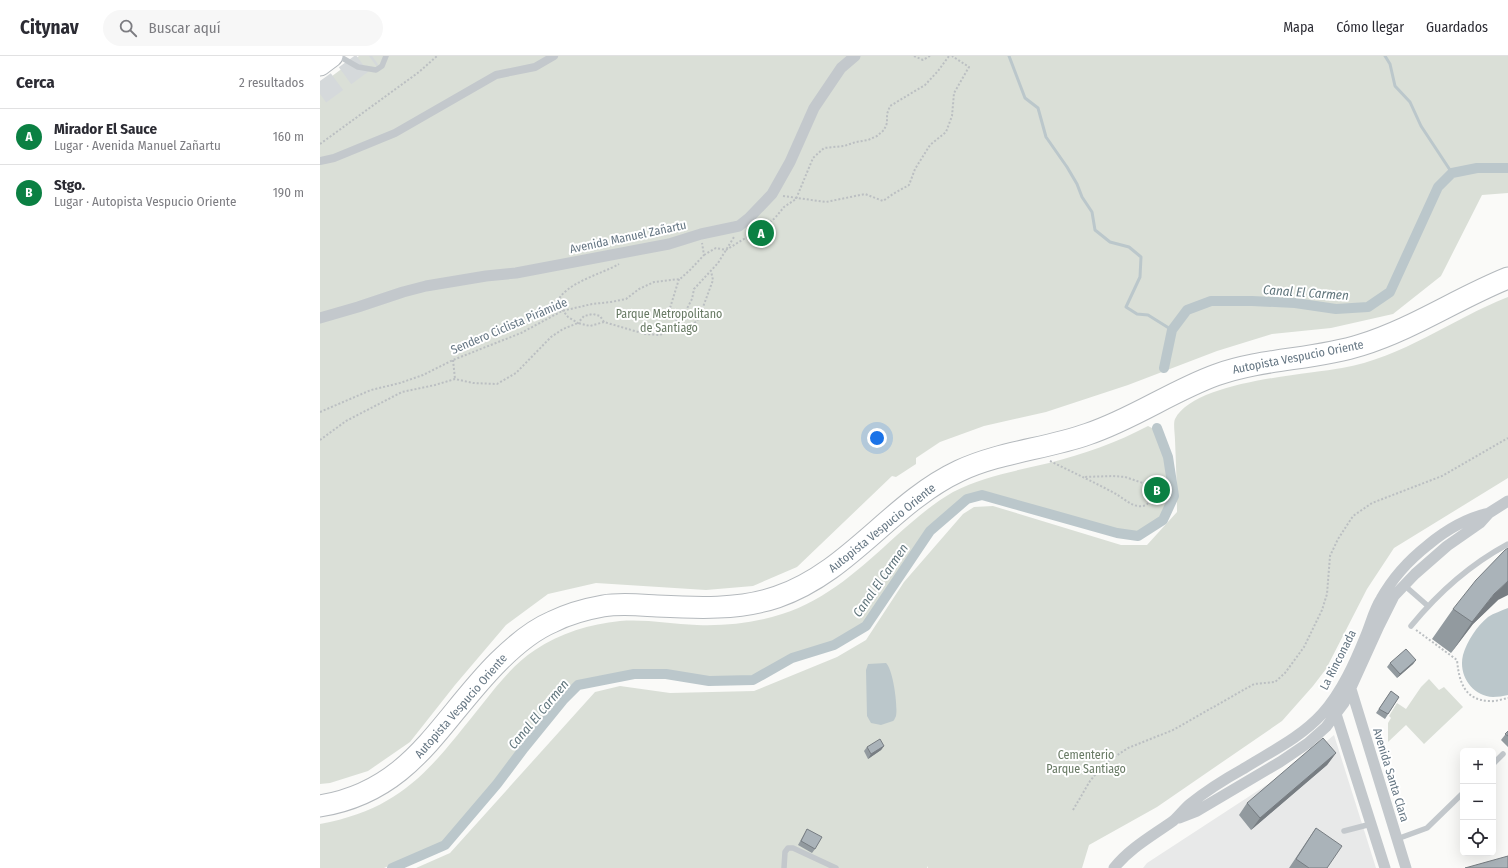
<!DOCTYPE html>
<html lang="es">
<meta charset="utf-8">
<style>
:root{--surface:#fff;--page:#f7f7f7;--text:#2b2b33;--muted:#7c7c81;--line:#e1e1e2;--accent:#0b8043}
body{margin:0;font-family:"Fira Sans Condensed",sans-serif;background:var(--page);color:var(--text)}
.controls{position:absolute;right:12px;bottom:12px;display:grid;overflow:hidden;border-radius:6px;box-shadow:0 4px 16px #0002}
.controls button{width:36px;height:36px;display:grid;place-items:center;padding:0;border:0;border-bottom:1px solid var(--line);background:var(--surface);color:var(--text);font:20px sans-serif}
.you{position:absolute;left:557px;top:382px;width:14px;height:14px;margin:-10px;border:3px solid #fff;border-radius:50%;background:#1a73e8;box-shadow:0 0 0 6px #1a73e833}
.badge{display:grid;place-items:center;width:26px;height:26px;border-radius:50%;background:var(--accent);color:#fff;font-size:13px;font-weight:700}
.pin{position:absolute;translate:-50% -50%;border:2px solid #fff;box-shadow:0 1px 4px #0006}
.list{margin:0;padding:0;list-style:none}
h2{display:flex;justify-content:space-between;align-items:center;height:52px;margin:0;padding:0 16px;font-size:17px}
h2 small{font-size:13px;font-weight:400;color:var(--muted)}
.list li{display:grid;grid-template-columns:26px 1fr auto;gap:12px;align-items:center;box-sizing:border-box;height:56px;padding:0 16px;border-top:1px solid var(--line)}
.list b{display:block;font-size:15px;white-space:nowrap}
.list p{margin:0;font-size:13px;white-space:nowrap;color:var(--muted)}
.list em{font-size:13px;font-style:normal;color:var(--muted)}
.icon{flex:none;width:22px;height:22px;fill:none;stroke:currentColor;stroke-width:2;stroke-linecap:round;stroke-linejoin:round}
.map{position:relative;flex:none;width:1188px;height:812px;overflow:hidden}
header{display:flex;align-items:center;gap:24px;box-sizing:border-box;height:56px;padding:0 20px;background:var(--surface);border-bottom:1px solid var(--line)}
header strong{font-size:19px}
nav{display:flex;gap:22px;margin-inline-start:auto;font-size:14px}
.search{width:280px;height:36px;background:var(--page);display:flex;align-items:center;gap:10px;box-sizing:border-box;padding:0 14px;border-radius:22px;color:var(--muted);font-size:15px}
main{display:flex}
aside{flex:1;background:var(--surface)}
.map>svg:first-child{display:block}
.built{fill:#e8e9e9}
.green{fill:#dadfd7}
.water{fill:#bbc7cb}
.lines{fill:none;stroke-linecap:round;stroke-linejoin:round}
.stream{stroke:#bbc7cb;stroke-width:3}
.canal{stroke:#bbc7cb;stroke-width:10}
.motorway-tunnel{stroke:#d5d9db;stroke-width:21;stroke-dasharray:21 10;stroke-linecap:butt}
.motorway-casing{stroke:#b4b9bd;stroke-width:23}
.path{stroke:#bbbfc2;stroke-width:2;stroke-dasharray:2 2;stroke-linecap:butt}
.service{stroke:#c3c8cc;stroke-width:5.5}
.pedestrian{stroke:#c3c8cc;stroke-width:8}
.minor{stroke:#c3c8cc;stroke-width:11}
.motorway{stroke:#fff;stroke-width:21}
.wall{fill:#929a9f}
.shaded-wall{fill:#777d82}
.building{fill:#aab3b9;stroke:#777d82}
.labels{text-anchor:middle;stroke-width:4;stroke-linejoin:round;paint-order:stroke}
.street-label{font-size:12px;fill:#657683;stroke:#fff}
.park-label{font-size:12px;fill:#687a64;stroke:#fff}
.water-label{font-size:13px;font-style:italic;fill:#60757c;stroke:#fff}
</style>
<header>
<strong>Citynav</strong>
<div class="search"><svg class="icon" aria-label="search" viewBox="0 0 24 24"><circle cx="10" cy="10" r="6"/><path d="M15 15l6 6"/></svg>Buscar aquí</div>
<nav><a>Mapa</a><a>Cómo llegar</a><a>Guardados</a></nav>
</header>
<main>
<aside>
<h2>Cerca<small>2 resultados</small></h2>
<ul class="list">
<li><span class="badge">A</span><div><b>Mirador El Sauce</b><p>Lugar · Avenida Manuel Zañartu</p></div><em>160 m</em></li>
<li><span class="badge">B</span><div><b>Stgo.</b><p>Lugar · Autopista Vespucio Oriente</p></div><em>190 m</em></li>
</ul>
</aside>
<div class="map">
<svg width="1188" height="812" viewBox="0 0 1188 812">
<rect width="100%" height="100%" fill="#fafaf8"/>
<path class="built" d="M1014,679L1056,812H823L827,807L982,706Z"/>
<path class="green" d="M39,0H1188V137L1162,139L1121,220L1073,258L1011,272L952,278L897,295L808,329L726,356L664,370L620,386L596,402V408L576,421L572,420L477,511L433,530L386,534L276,527L228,538L186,569L135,629L90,686L48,715L10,727L0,728V29Z
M1188,241V422L1074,492L1047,533L1006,613L993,630L962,665L837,751L769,789L762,812H608V810L607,812H96L130,797L275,636L300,630L350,637L434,635L517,601L546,584L584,526L643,458L654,451L673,450L801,489H827L857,456C857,432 856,408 855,384C855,378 853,368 855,363C875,325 983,319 1022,312C1082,302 1132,263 1188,241Z
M828,370L834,373L844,401L851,440L841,462L817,476L798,474L662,436L646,440L607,473L544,568L513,587L470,599L432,621L389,622L346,615L314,614L256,626L241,642L201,690L175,726L124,787L64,812H0V768C86,752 113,709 164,646C179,627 195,607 215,594C240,577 270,568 300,565C326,563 351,568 377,569C406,570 435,567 462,558C507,544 542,511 576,480C594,464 612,448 633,436C664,420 696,415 729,407C764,398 796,387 828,370Z
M1109,623L1119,634L1124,631L1143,651L1104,688L1086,669L1068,686V667L1071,662L1069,660L1077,647L1086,653L1101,631Z"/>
<path class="water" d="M1188,552V639C1183,640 1178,641 1173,641C1152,640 1138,619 1143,599C1147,585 1157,570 1168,561C1174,557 1181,555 1188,552Z
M566,607C573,613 578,650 576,660C576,660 574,665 573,665L561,669L551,667L547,660L546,614L548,608Z"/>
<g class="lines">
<path class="stream" d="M689,0L705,42L718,52L726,81L747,111L757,128L762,141L772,156L775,174L790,186L809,191L821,201L820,221L806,251L817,258L828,259L852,274
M1065,0L1070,8L1075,30L1090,46L1101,70L1132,117"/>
<path class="canal" d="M844,312L852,274L867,254L891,245H932L975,247L1016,253L1048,251L1070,236L1118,131L1132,117L1157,112H1188
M72,812L125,789L177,728L204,692L243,644L258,629L314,618H346L389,625L433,624L472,602L514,589L546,570L610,475L647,443L662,439L797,477L818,480L843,464L854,440L848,401L837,372"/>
<path class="motorway-tunnel" d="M0,38L52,0"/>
<defs>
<path id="motorway" d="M0,9L12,0
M0,750C92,735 119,665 178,606C194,590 211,575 232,566C248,558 266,553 283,550C301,547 319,549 337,550C377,552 419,554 457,541C530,516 571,447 639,415C679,396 726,393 768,378C813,363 852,335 896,319C943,302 994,304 1041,289C1093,273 1138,242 1188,222"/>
</defs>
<use href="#motorway" class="motorway-casing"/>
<path class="path" d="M594,0L603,4L610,0
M0,88L99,16L117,0
M463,140L506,146L545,138L563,145L573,138L589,129L595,113L610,89L626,76L632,60L634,37L649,11L632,0
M384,199L396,192L406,194L445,170L455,162L464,151L476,143L493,102L504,92L524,90L536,86L548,84L557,80L564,74L567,67V58L570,50L605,29L618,15L629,0
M359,223L350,252L355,264L360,266V272L362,274L368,272L377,265L383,251L393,224L391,215
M284,266L280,260L273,258L264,260L258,267L248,261L237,247C244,227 282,218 299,208
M133,304L135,323
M0,356L51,334L80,327L103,319L133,304L201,277L242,255L272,248L291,246L306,243L319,233L334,226L360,223L370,214L384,199L382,187
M0,384L26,365L82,336L115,329L135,323L153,327L177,328L196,317L231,281L243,273L258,267L270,270L284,266L325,278L340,279L352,274L360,266L372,243L374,233L398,207L414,181
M730,405C752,416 774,426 796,438C803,442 810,449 818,450C831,452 833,439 829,429L805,421L793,420L763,421
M1096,574L1137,604C1139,625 1144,644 1169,645C1175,646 1182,643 1188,642
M753,754L770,725L784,708L808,692L853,674L934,628L955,626L965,617L984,591L1002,554L1007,538L1010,500L1018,483L1033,460L1052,447L1122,420L1188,382"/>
<path class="service" d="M19,0L38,11L56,14L62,10L66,0
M1084,529L1108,550
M1091,570C1118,537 1149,509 1188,488
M1173,708L1183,698
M1024,775L1051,768
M1077,783L1107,772L1143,737
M464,812L465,796L468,792H473L516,812"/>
<path class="pedestrian" d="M0,105L14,102L75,77L176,19L215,11L234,0"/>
<path class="minor" d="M0,262L38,251L83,236L106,230L166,220L196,217L349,188L381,178L419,170L429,162L452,138L470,106L494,52L521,12L535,0
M1031,633L1086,812
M1016,658L1065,812
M859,762L877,755L960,706L988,687L1006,671L1024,647L1059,570L1074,540L1095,518L1127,490L1160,467L1169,457L1188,445
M794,812C810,792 832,780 853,765C859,760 864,753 870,748C886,735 905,723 923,713C950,696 980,682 1002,658C1022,636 1035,606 1046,579C1051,567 1054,554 1061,543C1073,521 1089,504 1108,489C1126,474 1147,462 1169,457"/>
<use href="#motorway" class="motorway"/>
</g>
<path class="wall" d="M1178,544L1153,568L1131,597L1112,583L1133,553Z
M1096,604L1093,608L1077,622L1067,611L1070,607Z
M1071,635L1079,641L1065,663L1056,657Z
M1188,675V691L1181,684Z
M564,690L561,694L548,703L544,695L547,691Z
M1016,697L1007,709L931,774L919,759L927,747Z
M996,772L1007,812H969L987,785Z
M487,773L495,793L492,797L478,789Z"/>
<path class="shaded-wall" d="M1188,525V539L1178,544L1153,568L1131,597L1152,566L1174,538Z
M1096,604L1093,608L1077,622L1080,618Z
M564,690L561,694L548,703L551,698Z
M1016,697L1007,709L931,774L940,762Z"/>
<path class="building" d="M1188,492V525L1174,538L1152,566L1133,553L1156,524L1185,494Z
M1086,593L1096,604L1080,618L1070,607Z
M1071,635L1079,641L1068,658L1059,653Z
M1188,675V680L1185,678Z
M1003,682L1016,697L940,762L927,747Z
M560,683L564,690L551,698L547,691Z
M996,772L1022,790L1007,812H989L976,803Z
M487,773L502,781L495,793L481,785Z
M1188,800V812H1145Z"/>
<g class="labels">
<g class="street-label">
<text transform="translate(308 181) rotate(-12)" y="4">Avenida Manuel Zañartu</text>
<text transform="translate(189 270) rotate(-23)" y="4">Sendero Ciclista Pirámide</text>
<text transform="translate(978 301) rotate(-11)" y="4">Autopista Vespucio Oriente</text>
<text transform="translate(562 472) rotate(-39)" y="4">Autopista Vespucio Oriente</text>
<text transform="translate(1018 604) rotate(-63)" y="4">La Rinconada</text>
<text transform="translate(141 650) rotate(-49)" y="4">Autopista Vespucio Oriente</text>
<text transform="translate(1071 719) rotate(73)" y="4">Avenida Santa Clara</text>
</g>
<g class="park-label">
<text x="349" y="262">Parque Metropolitano<tspan x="349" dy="14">de Santiago</tspan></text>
<text x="766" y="703">Cementerio<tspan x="766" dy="14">Parque Santiago</tspan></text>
</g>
<g class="water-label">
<text transform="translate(986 236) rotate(4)" y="5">Canal El Carmen</text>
<text transform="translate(560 524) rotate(-55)" y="5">Canal El Carmen</text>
<text transform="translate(218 658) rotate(-50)" y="5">Canal El Carmen</text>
</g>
</g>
</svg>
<div class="controls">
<button>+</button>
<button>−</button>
<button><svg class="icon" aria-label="locate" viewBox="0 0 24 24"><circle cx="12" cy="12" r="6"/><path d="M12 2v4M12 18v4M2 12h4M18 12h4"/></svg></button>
</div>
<div class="you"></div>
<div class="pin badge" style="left:441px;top:177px">A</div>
<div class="pin badge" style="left:837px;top:434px">B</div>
</div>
</main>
